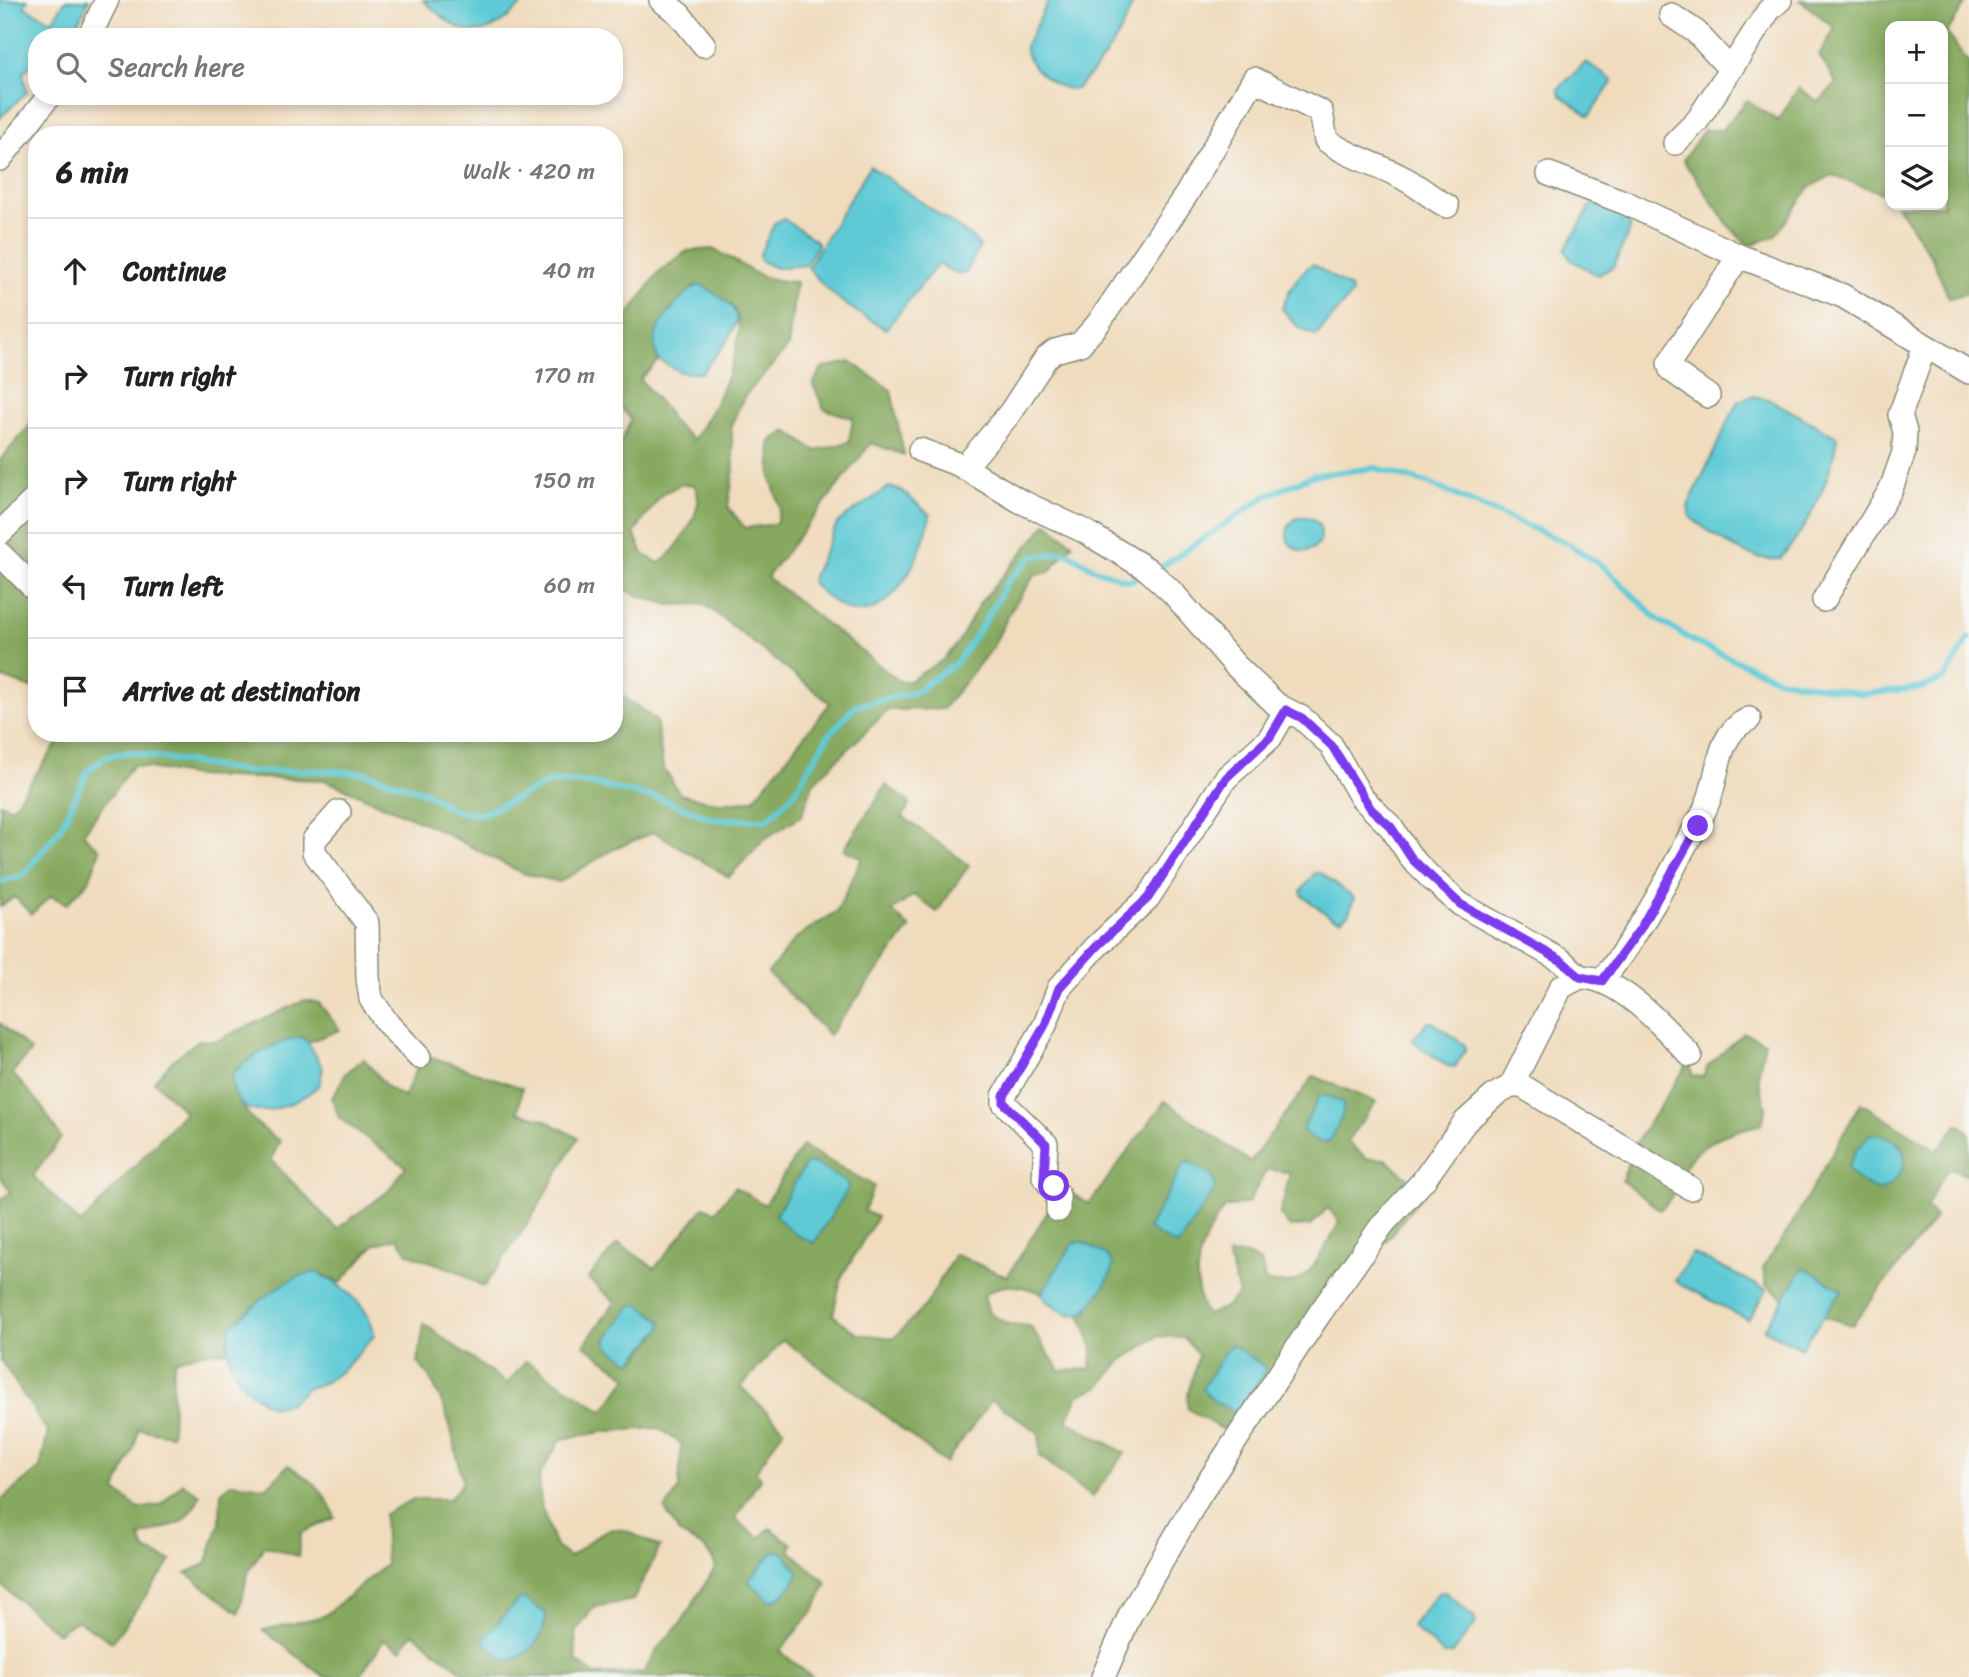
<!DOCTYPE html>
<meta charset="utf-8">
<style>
:root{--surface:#fff;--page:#f2f2f2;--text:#222;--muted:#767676;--line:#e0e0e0}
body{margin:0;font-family:Sriracha,sans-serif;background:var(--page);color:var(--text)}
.controls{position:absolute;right:21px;top:21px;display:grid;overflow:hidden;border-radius:14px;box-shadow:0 4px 10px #0003}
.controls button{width:63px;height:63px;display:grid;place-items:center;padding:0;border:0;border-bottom:2px solid var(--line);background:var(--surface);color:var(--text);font:35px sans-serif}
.stop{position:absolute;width:21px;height:21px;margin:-16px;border:5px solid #7c3aed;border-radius:50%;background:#fff}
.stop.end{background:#7c3aed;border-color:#fff;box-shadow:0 2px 7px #0008}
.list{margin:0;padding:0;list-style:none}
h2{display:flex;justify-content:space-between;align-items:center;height:91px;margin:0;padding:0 28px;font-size:30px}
h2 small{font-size:23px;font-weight:400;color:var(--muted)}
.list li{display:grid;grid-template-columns:46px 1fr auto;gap:21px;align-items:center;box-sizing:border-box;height:105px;padding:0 28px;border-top:2px solid var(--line)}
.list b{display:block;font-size:26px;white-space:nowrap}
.list em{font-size:23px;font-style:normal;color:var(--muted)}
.icon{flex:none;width:38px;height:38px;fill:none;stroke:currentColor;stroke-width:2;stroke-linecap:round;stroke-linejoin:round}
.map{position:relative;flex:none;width:1969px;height:1677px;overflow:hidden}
.search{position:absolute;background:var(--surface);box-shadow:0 4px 10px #0003;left:28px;top:28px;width:595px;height:77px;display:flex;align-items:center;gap:18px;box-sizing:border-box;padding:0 24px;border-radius:28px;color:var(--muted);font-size:26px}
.panel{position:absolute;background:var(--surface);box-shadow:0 4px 10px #0003;left:28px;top:126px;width:595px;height:616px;border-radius:28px}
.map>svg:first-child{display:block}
.forest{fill:#86a95e;stroke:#527349;stroke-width:2;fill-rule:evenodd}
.water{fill:#5ecad6;stroke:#3e8485;stroke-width:2}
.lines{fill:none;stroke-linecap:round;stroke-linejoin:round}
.stream{stroke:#5ecad6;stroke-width:6}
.street-casing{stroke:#888c78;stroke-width:26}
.street{stroke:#fff;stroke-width:23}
.route{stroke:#7c3aed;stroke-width:9}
</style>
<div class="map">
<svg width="1969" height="1677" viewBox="0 0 1969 1677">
<rect width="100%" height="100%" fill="#f6f6f2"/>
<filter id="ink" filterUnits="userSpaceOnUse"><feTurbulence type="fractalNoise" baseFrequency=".0143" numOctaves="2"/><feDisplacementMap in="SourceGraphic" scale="14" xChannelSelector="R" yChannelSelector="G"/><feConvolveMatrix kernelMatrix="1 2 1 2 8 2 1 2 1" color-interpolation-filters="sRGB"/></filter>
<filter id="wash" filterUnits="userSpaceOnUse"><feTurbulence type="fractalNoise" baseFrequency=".00686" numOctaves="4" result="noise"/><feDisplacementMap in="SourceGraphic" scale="28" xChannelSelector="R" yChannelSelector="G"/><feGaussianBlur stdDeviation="1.57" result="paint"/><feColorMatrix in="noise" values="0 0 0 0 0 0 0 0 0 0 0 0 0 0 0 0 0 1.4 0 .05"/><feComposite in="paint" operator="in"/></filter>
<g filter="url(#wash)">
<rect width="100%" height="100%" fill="#f0dcbd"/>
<path class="forest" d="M1800,0H1967L1947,33L1969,63V293L1949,298L1932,258L1897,205H1943V26H1890V196L1832,175L1810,187L1775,236L1748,246L1729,226L1683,160L1704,130H1722L1747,100L1778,121L1798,88L1819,102L1836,83L1819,55L1835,28Z
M712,249C749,265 750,280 796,282L788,347L744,397L731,425L734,469L728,507L745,528L776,524L780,508L771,478L770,441L787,431L816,451L849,442L853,418L824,409L813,384L822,368L851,362L891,390L904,455L871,443L767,577L899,681H909L944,659L958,643L980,603L1047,523L1073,544L1049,572L1035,575L1011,610L993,647L943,709L888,710L814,782L802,815L763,840L729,877L654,832L612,850L560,882L522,873L429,825L325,780L195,776L133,765L83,834L100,850L89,881L67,904L51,896L31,914L15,897L0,907V803L12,808L65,733H614V690L656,720L663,767L680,794C705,801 729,806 754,799L830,703L704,604L670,605L634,594L614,582V445L622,441L631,419L614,400V336L658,273L687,251ZM694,286C705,285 712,292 722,299C728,303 735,307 737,314C747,349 712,413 693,440L671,420L669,414L640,379L659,360L656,355ZM681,484L695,485C696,490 699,497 698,502C696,521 674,554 659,563L643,554L634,533L662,494Z
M37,417V690L0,677V460Z
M886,785L910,803L903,817L969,865L937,912L914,895L892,911L910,928L829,1035L768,973L796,938L837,911L862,858L844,849Z
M305,1000L319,1003L340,1030L308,1042L301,1037L240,1065L232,1075C241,1111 250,1121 280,1141L271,1160L337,1229L387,1192L406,1167L339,1118L332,1098L346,1073L364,1059L387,1087L404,1097L423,1054L522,1088L518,1112L543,1119L578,1138L532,1217L484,1287L457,1271L409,1254L397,1238L374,1245L340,1283L317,1272L227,1340L228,1351L198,1353L175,1361C169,1386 176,1410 171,1435L138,1429C136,1453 123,1468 116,1491L139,1509L160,1505L183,1483L200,1495C186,1531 169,1523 140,1537L145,1550L171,1561L112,1642L77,1620L58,1633L0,1584V1501L40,1468L48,1432L0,1359V1200L11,1192L0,1176V1023L31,1051L12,1073L40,1104L61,1138L33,1176L81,1224L185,1112L154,1081L173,1060L199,1040L216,1041Z
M1744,1033L1765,1042L1758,1077L1766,1109L1762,1124C1731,1132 1702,1138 1684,1168C1675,1184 1675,1198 1660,1210L1622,1181L1633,1147L1689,1062L1693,1076L1703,1077L1708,1066Z
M1314,1076L1376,1102L1347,1141L1366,1158L1385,1159L1425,1192L1231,1435L1188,1409C1185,1389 1196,1374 1198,1354L1184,1338L1158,1336L1121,1361L1099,1387L1078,1395L1067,1421L1125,1453L1092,1497L1040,1456L1039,1433L992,1400L945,1463L863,1398L783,1340L741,1387L784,1429L756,1471L760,1479L735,1519L759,1538L770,1528L792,1544L789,1550L827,1583L814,1610L780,1651L812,1677H469L413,1633L401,1650L384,1640L359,1677H325L263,1630L324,1616L386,1565L384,1514L414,1499H449L463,1483C452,1435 449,1401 418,1362L424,1324L507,1384L526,1361L603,1411L628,1377L584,1345L615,1302L588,1279L618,1243L655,1268L704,1207L715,1212L735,1187L765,1205L802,1146L874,1186L864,1211L877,1217L841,1278L833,1315L858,1334L894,1338L926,1305L955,1254L1007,1277L1048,1211L1069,1192L1089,1204L1165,1101L1250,1162ZM1267,1169L1290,1173L1280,1214L1290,1227L1310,1226L1328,1208L1339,1221C1335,1233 1312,1271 1303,1277C1290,1285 1278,1284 1265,1281L1261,1262L1247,1255L1228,1254L1239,1295L1224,1308L1206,1315C1187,1278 1200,1240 1224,1208L1248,1203ZM1074,1243L1088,1311L1081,1316L1093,1349L1090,1369L1060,1371L1030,1326L1008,1324L989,1313L984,1295C1004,1281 1020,1285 1042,1293ZM662,1321L661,1329L635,1361L631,1362L609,1347ZM659,1428L681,1444L679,1489L665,1509L679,1533L707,1550L716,1566L681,1623L659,1647L644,1672L595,1675L576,1661L575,1633L594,1607L633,1600L660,1547C609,1522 614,1521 570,1557L556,1547L541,1506L539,1476L561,1439L608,1431Z
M1861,1103L1937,1151L1958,1124L1969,1132V1171L1966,1175L1949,1167L1926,1206L1936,1217L1852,1325L1823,1316L1841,1290L1804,1267L1784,1298L1766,1285L1763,1267L1788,1231Z
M288,1465C310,1479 327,1492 335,1518L301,1533L298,1556L264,1546L248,1573L239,1613L186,1573L206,1564L220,1522L221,1493L231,1483L267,1487Z"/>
<path class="water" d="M0,0H28L24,7L52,21L66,0H89L71,37H37V65L28,67L23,74L27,92L0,118Z
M423,0H526C485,44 465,40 423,0Z
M1049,0H1134C1122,34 1101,65 1076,89C1055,91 1028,67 1025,47Z
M1586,62L1613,81L1589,116L1560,95L1558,89Z
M870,166L973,238L980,246L966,273L960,275L938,264L886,329C855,312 829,296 808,267Z
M1592,204C1606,203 1625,215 1631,227L1613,267L1598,275L1571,260L1565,250Z
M784,219L816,241L818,245L805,265L776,268L761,261L759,256L775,222Z
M1313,264L1351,289L1352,294L1316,336L1298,327L1282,309C1286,294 1299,272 1313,264Z
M702,285C716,295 736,303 737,321L728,340L701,373L680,372L659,360C655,353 654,346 655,338C658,323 687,286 702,285Z
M1753,396L1771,400L1837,437C1831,480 1809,526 1780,559C1748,563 1714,535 1690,517L1688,506L1738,401Z
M889,487L901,490L930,515C923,556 885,640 834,602C825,596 816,589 811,580L838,522Z
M1287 534a17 17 0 1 1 34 0a17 17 0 1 1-34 0Z
M1315,873H1321L1354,898L1349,913L1341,920L1331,917L1303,896L1301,891Z
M1428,1022H1432L1465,1045V1051L1455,1067L1447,1066L1414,1042L1413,1039Z
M301,1037L308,1042L323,1069L319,1085C293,1109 232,1133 232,1075C246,1057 278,1041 301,1037Z
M1319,1096H1328L1343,1103V1114L1331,1140C1318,1145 1311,1138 1302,1130Z
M1871,1134C1914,1137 1914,1172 1880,1191C1867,1186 1854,1180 1848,1167L1856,1150Z
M1189,1162C1200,1169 1217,1174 1215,1189L1177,1246L1148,1229L1184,1164Z
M814,1163L847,1183L848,1189L814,1243L796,1235L775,1216L806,1164Z
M1081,1241L1107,1255L1113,1265C1111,1277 1104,1286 1098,1295C1079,1325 1069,1316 1044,1299L1042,1293L1073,1243Z
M1692,1253L1767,1290L1748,1320L1675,1281Z
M1804,1267L1842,1290L1801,1348L1764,1329Z
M317,1272C340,1284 372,1306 374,1336L345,1368L326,1382L306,1389L290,1403L273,1407C242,1392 220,1361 231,1326C256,1305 283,1276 317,1272Z
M639,1304L662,1321L661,1329L631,1362L609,1347L606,1340L631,1306Z
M1232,1345L1265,1367L1263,1376L1236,1412L1215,1402L1202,1389L1227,1348Z
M774,1551L783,1552L798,1571C796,1583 782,1599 770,1601L748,1581Z
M1445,1592L1474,1617L1476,1623L1452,1654H1443L1412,1626L1438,1593Z
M525,1599L546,1614C546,1636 527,1660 505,1661L484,1642L487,1635L518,1600Z"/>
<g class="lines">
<path class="stream" d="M1157,570L1266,496L1314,475L1375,468L1427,483L1567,543L1604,567L1657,619L1696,643L1778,679L1863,694L1921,688L1945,678L1969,638
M0,881L24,875L61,827L88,771L106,756L128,752L247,772L312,770L365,773L425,792L455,811L483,814L550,782H583L661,799L713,819L767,820L795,792L828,736L855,706L915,692L957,662L983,624L1008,581L1032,557L1066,552L1095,569L1129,581L1144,575"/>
</g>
</g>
<g filter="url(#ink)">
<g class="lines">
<defs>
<path id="street" d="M661,0L679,14L704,45
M1671,15L1696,32L1730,69
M89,37L107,0
M1675,143L1697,121L1769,10L1780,0
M0,159L49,96
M1549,174L1626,203L1739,256L1669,363L1671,370L1708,396
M1739,256L1843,296L1969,372
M920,450L960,465L1020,501L1084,531L1147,569L1173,593L1235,665L1277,705L1302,718L1331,745L1361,797L1391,827L1412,859L1433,880L1460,904L1562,961L1580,977
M964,468L1010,413L1046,358L1055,351L1080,344L1097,325L1186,195L1254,79L1321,112L1326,140C1350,158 1379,164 1405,179C1420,187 1431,198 1447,206
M0,533L37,497
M0,554L35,589
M1824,600L1891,489L1904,452L1905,432L1900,415L1925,346
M339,812L314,840V852L367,923L368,978L371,999L388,1024L419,1057
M1602,981C1634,939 1660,896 1683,849C1692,833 1702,819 1708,802C1720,772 1716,734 1749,719
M1511,1086L1561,987L1580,977C1618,976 1665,1028 1690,1055
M1058,1210V1195L1044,1177L1046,1144L1004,1103V1096L1045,1025L1059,988L1097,946L1148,898L1226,778L1270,738L1286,710
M1103,1677L1130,1615L1199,1496L1320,1313L1383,1224L1423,1181L1465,1122L1495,1095L1511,1086H1522L1690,1188"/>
</defs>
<use href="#street" class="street-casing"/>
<use href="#street" class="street"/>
</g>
</g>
<g class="lines" filter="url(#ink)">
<path class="route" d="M1054,1186L1044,1177L1046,1144L1004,1103V1096L1045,1025L1059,988L1097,946L1148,898L1226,778L1270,737L1286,710L1302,718L1332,746L1371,809L1391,827L1412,859L1460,904L1562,961L1580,977L1602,981L1640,929L1698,826"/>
</g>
</svg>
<div class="controls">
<button>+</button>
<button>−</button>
<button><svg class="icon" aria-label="layers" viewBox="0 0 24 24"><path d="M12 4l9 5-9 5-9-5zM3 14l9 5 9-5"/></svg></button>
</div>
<div class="stop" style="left:1054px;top:1186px"></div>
<div class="stop end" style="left:1698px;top:826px"></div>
<div class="search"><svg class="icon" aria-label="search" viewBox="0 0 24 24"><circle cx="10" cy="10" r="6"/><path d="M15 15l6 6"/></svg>Search here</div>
<section class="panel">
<h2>6 min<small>Walk · 420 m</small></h2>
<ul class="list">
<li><svg class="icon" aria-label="ahead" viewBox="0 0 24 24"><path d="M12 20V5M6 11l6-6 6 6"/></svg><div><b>Continue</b></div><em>40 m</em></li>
<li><svg class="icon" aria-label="right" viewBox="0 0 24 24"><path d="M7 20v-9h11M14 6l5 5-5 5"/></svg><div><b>Turn right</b></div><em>170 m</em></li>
<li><svg class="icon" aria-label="right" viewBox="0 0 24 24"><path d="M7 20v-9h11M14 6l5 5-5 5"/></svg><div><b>Turn right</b></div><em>150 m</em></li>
<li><svg class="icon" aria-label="left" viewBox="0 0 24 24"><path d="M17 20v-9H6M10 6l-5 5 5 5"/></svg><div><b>Turn left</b></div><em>60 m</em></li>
<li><svg class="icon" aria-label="arrive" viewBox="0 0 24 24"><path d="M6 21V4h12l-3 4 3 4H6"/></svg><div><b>Arrive at destination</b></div></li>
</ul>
</section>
</div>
